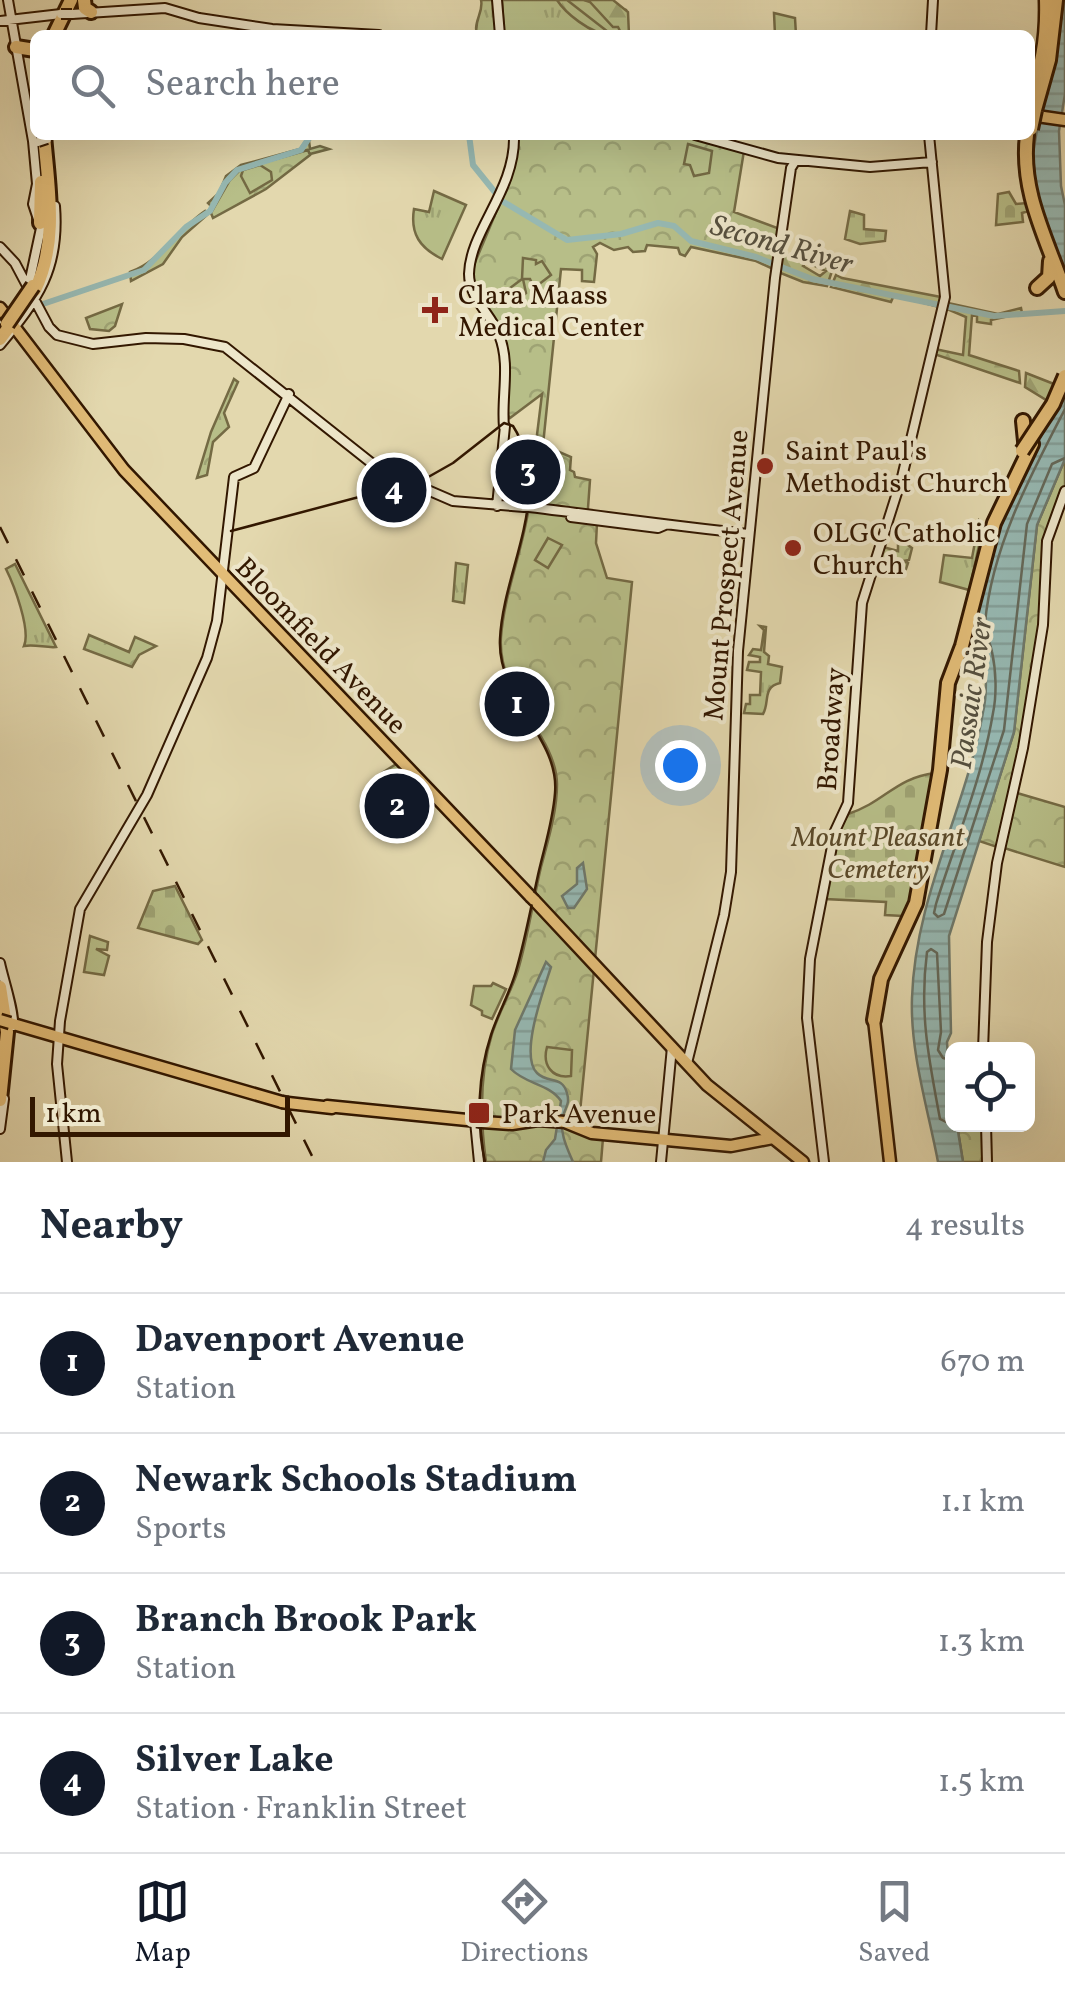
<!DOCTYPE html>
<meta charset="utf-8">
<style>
:root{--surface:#fff;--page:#f6f6f7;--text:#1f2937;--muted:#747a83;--line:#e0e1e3;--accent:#111827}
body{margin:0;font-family:Vollkorn,serif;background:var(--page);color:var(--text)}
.controls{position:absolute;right:30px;bottom:30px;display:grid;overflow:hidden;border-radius:15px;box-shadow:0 10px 40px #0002}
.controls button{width:90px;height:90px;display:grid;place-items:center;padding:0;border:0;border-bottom:2px solid var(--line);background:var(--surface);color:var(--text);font:50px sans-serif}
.scale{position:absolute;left:30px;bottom:25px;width:260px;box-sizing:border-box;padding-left:10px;border:5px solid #321700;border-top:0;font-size:28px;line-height:35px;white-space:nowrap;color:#321700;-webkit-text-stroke:8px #ede6ca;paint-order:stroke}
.you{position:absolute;left:680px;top:765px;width:35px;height:35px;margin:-25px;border:8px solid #fff;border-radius:50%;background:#1a73e8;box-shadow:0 0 0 15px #1a73e833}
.badge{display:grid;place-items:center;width:65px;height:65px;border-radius:50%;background:var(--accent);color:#fff;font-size:32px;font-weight:700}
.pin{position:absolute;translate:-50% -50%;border:5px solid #fff;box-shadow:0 2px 10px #0006}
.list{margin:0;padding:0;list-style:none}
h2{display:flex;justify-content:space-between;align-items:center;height:130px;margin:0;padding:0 40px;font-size:42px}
h2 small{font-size:32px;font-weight:400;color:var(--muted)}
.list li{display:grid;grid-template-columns:65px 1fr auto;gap:30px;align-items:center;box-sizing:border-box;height:140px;padding:0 40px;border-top:2px solid var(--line)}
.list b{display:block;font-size:38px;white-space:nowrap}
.list p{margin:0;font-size:32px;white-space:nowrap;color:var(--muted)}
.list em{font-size:32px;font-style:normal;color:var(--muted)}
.icon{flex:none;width:55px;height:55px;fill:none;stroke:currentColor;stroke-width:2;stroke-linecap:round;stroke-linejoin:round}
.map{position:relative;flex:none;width:1065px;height:1162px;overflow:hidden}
.search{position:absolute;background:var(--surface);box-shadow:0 10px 40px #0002;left:30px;right:30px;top:30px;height:110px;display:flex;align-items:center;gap:25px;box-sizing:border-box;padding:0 35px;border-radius:15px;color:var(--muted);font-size:38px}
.sheet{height:690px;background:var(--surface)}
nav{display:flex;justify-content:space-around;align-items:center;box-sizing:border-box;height:140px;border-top:2px solid var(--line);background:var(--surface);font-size:28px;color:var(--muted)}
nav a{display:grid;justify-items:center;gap:5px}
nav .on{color:var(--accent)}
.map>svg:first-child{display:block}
.grass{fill:url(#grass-tufts);stroke:#746a44;stroke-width:2.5}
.forest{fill:url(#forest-firs);stroke:#746a44;stroke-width:2.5}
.cemetery{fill:url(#cemetery-stones);stroke:#746a44;stroke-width:2.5}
.park{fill:url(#park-crowns);stroke:#746a44;stroke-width:2.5}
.pitch{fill:#b7be88;stroke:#746a44;stroke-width:2.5}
.water{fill:url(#water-rules);stroke:#6e786b;stroke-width:2.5}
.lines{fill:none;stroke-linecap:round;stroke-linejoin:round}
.shore{stroke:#646859;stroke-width:2.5}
.river{stroke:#96b8b2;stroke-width:6}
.secondary-casing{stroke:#321700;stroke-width:12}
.primary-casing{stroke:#321700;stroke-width:15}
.highway-casing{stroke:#321700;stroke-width:18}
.secondary{stroke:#ede6ca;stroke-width:8}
.primary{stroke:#e2bc77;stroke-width:10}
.highway{stroke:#e2bc77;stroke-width:12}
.tram{stroke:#321700;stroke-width:2.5}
.rail{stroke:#321700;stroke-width:2.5;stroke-dasharray:18 18;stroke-linecap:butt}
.secondary-bridge-casing{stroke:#321700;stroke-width:12;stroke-linecap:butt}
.primary-bridge-casing{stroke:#321700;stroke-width:15;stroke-linecap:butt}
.highway-bridge-casing{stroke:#321700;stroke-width:18;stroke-linecap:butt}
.secondary-bridge{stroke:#ede6ca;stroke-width:8}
.primary-bridge{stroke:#e2bc77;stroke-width:10}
.highway-bridge{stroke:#e2bc77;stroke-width:12}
.poi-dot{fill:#8f2418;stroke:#ede6ca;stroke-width:4}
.labels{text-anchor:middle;stroke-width:8;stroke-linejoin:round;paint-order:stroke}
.poi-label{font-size:28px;fill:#321700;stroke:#ede6ca;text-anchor:start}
.street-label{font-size:28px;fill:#321700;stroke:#ede6ca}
.park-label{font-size:28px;font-style:italic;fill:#5a4929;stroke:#ede6ca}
.water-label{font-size:30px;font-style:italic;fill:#554f3e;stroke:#ede6ca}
</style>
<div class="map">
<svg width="1065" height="1162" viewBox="0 0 1065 1162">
<defs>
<pattern id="grass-tufts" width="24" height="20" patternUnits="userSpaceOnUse" patternTransform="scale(2.5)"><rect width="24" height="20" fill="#b7be88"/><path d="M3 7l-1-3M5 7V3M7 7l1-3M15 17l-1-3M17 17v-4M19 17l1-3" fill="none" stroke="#9ea374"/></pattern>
<pattern id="forest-firs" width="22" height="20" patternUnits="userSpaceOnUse" patternTransform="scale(2.5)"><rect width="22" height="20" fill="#b7be88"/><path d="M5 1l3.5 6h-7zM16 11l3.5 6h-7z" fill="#9ea374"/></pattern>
<pattern id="cemetery-stones" width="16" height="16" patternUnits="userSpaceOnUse" patternTransform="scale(2.5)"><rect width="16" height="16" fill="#b7be88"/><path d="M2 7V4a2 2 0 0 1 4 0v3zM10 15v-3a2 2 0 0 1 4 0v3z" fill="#9ea374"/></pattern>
<pattern id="park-crowns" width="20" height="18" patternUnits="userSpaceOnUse" patternTransform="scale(2.5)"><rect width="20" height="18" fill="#b7be88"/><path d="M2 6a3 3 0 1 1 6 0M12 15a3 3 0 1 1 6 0" fill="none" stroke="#9ea374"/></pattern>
<pattern id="water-rules" width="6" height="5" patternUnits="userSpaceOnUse" patternTransform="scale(2.5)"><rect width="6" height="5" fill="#96b8b2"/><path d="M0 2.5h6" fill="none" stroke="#829d97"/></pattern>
</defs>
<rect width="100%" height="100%" fill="#e3d8ae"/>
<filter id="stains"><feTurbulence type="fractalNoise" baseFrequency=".002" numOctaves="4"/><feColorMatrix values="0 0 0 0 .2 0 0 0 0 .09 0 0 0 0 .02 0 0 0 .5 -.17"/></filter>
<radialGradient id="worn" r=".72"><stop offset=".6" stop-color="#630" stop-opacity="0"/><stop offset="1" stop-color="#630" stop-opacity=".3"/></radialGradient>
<path class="grass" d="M481,0H495L497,35H477C473,21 484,12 481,0Z
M502,0H612V6L626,10V35H504Z
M434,191L466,205L442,259C420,248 410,234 414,209L429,212Z
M979,521L983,527L962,624L969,590L940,582L944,555L972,558Z
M456,563L468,565L464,603L453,601Z
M15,564L56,647C46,648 35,644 24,646C31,630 14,585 6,569Z
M760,626L766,627L764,652L769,656L768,664L782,667L780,683C762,687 770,702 763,714L744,713L746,704H750V695H760L761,672L747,670L749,662H760V657L749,655L753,649L761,650L764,630Z"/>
<path class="forest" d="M557,0H567L612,35C590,35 564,11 557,0Z
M584,0H613L628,12L629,35H622L618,27H613L590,2Z
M310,135H314L309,141L310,149L320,146L329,149L310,154L307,150L241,169L230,180L214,209L208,203L219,193L226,176L241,165L300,149Z
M205,211L207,215L182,237L163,264L131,281L130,272C160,262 178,229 205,211Z
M781,254L809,258L803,266L820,276L826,271L815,266L812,259L832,271L827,286L803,282L778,272Z
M836,275L842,278L941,297L939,307L894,295L891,302L831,287Z
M948,303L998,314L1021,308L1022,313L991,320V324L977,322V316L972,315L969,355L1019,371L1020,383L934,354L935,349L963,355L966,317L947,309Z
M1026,373L1059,386L1046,408V400L1025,387Z"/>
<path class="cemetery" d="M1009,192L1016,204L1027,203L1029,211L1022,213L1023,222L996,225L998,194Z
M850,211L864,215V229L886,231L885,241L860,244L845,239Z
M935,773L910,902L903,916L885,915L886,902L825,899L840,829L848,814C885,802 895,778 935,773Z
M175,886L202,940L198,944L138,928L153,891Z"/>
<path class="park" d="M515,135H691L744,151L734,212L780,229L773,269L756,261L691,247L685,256L680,254L678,248L647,245L645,251L633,252L628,247L614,250L600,243L593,247L597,254L594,282L582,281V270L561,269L543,445L571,457L570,470L574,472L575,477L590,480L587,522L597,523L596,543L607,578L632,582L580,1112L569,1116L567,1125L603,1138L601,1162H486C480,1119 479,1076 492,1034C499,1012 511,992 518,970C528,936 533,901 541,867C548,840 557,812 557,784C556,733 497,698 501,637C506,571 544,510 526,444L536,443L542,394L510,418L506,413L507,358L472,283L471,272L505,191Z
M308,150L310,155L266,189L213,218L211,213L230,180L241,169Z
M122,304L115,326L109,331L90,329L86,318Z
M234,379L238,382L224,413L229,427L213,442L207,475L197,478L211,432Z
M1065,459V487L1047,534L1040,636L1020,759L997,847L979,841L1014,732L1037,525Z
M898,538L912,548L909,560L903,561L908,563L906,569L879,561L883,547L898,551Z
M89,635L129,652L135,637L156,646L139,655L132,667L84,649Z
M1017,793L1065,807V867L1004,848Z
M957,1125L983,1128L985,1162H963Z"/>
<path class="pitch" d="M774,13L795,18L796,35H775Z
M688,144L712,151L709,173L694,176L690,165L684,164Z
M260,165L271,172L272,180L250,193L241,176L243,170Z
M523,258L536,260V264L542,261L551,275L534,288L530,279H523L526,293L517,301L510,288L522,279Z
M548,538L562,545L548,568L535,560Z
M401,761L419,781L413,836L376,832L382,773Z
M90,936L108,942L107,950L96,949L109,956L104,975L84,972Z
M493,983L506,989L492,1019L482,1015V1011L471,1005L474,986H491Z
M547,1047L572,1050L571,1076C552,1079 542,1065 547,1047Z"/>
<path class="water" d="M1059,0H1065V94L1059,131L1061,186L1065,205V276L1040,209L1032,159Z
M1065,384V459L1037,525L1014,732L949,936L951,1033L947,1042L952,1124L957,1125L963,1162H938C928,1109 910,1052 912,998C915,897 966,809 983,712C987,695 987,669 982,652C978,638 973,632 976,616C991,527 1030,464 1065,384Z
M583,863L587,889L574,908H568L562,896L577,884V868Z
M546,962L551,967C544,989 519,1055 537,1073C548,1084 562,1075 567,1093C570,1104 566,1106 563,1116C559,1132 567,1148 573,1162H543L546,1150L555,1139L561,1101C550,1084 525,1084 511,1069L515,1030Z"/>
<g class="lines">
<path class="shore" d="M1065,409C1030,476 992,547 985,623C984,635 990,640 992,652C996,670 997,694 993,713C982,779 956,840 936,904L934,913L938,917L944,914L1004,730L1027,524L1052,464L1065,458
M952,1060L943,1058L938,1050L941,1032L937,953L931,949L927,952C919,1013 929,1060 940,1119L946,1122L952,1117"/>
<path class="river" d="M469,135L473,165L498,196
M502,201L567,240L621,234L658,223L674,226L691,241L756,257L812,279L994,316L1065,311
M37,306L144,270L186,227L210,211L225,183L237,170L301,150L311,135"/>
<defs>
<path id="secondary" d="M8,0L33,141L37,184L33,204L41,228L29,284
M497,0L500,35
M72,14L165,8L199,18L272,29L379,35
M0,21L61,14
M931,35L933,0
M695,135L778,158L870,167L932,162
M0,247L15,263L49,327L57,335L93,344L146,338L184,339L225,347L379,469L453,501L524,507
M0,345C38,299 60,269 55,206
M504,427C501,397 511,364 499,335C491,314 469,298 469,274C470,230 516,190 514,135
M497,506L505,426
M529,507C603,516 675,526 749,534
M571,517L658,528L665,525
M0,963C3,978 15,1013 13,1026
M983,1050L987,942L997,863L1023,748L1043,625L1047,541L1065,491
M687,1063L724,915L731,872L738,651L775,278L791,168L796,160
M475,1121L479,1162
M986,1124L987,1162
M0,1129L4,1099
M67,1162L57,1064L60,1021L80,909L147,795L207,658L217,621L234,477L254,468L289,394
M661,1162L672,1047
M824,1162L807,1018L810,959L835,831L848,803L862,603L902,477L945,297L929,135"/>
<path id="primary" d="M1030,92C1043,62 1046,32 1045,0
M1030,115L1065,120
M0,308L124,470L531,897
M534,900L707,1085L803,1162
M874,1020L890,1162
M10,1023L282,1102
M288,1103L332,1108
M327,1106L477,1121
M482,1122L512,1124L538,1120L565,1122L592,1133L731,1146L773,1138"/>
<path id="highway" d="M84,0L85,8L91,12
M54,35L71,0
M16,47L35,50
M1035,110L1049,60L1056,0
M1027,135C1020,192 1047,239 1065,292
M40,223L41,182
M1037,288L1049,277L1050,261
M35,290C59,240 48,187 44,135
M0,339L9,327
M1023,421L1026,451
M0,987L7,1032L0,1100
M874,1020L881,979L916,903L940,770L948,683L962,646L994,523L1032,444"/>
</defs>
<use href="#secondary" class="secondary-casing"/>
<use href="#primary" class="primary-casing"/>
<use href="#highway" class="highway-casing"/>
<use href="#secondary" class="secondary"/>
<use href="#primary" class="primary"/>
<use href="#highway" class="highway"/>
<path class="tram" d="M231,531L423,480L453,463L504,423L513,426C555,492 503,569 500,639C497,700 560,738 555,793C553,821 544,848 538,875C531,907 525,940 516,971C510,993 498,1013 491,1035C478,1075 476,1121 485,1162"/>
<path class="rail" d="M0,527L315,1162"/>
<defs>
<path id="secondary-bridge" d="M61,14H72
M38,142L47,139
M524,507H529"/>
<path id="primary-bridge" d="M531,897L534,900
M0,1020L10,1023
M282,1102L288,1103
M477,1121L482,1122"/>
<path id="highway-bridge" d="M1031,129L1035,110
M7,324L33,286
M1022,451L1053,404L1065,376"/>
</defs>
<use href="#secondary-bridge" class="secondary-bridge-casing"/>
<use href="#primary-bridge" class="primary-bridge-casing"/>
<use href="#highway-bridge" class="highway-bridge-casing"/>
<use href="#secondary-bridge" class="secondary-bridge"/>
<use href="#primary-bridge" class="primary-bridge"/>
<use href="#highway-bridge" class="highway-bridge"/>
</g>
<g class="poi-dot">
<path d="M430 295h10v10h10v10h-10v10h-10v-10h-10v-10h10z"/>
<circle cx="765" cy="466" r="10"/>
<circle cx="793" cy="548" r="10"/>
<rect x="467" y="1101" width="24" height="24" rx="5"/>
</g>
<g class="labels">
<g class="poi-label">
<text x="458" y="304">Clara Maass<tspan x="458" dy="32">Medical Center</tspan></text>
<text x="785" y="460">Saint Paul's<tspan x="785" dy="32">Methodist Church</tspan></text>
<text x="813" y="542">OLGC Catholic<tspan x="813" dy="32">Church</tspan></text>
<text x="502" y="1123">Park Avenue</text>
</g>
<g class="street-label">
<text transform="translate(725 575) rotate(-85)" y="10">Mount Prospect Avenue</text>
<text transform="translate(322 645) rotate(46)" y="10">Bloomfield Avenue</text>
<text transform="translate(830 729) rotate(-86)" y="10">Broadway</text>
</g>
<g class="park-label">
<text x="878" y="846">Mount Pleasant<tspan x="878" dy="32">Cemetery</tspan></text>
</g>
<g class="water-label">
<text transform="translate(782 244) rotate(16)" y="10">Second River</text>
<text transform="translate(971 693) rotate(-82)" y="10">Passaic River</text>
</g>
</g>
<rect width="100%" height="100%" filter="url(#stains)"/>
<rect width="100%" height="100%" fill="url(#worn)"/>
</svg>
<div class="controls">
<button><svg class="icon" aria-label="locate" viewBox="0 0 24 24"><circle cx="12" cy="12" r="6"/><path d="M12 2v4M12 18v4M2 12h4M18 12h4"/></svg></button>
</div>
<div class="scale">1 km</div>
<div class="you"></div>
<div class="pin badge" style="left:517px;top:704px">1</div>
<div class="pin badge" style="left:397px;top:806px">2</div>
<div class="pin badge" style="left:528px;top:472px">3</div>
<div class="pin badge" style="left:394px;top:490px">4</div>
<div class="search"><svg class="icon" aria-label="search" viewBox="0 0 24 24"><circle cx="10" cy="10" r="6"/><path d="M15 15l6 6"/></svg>Search here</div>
</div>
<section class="sheet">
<h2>Nearby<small>4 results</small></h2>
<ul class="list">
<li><span class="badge">1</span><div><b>Davenport Avenue</b><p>Station</p></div><em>670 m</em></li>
<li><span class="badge">2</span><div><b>Newark Schools Stadium</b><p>Sports</p></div><em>1.1 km</em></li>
<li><span class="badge">3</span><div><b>Branch Brook Park</b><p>Station</p></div><em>1.3 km</em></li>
<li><span class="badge">4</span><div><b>Silver Lake</b><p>Station · Franklin Street</p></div><em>1.5 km</em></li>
</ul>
</section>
<nav>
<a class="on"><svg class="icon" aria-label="map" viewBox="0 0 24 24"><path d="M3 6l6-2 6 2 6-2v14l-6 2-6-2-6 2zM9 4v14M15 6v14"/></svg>Map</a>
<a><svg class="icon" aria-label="directions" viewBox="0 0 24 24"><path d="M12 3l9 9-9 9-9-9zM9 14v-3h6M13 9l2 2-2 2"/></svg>Directions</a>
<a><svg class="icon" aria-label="saved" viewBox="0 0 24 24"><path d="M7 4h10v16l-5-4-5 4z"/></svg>Saved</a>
</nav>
